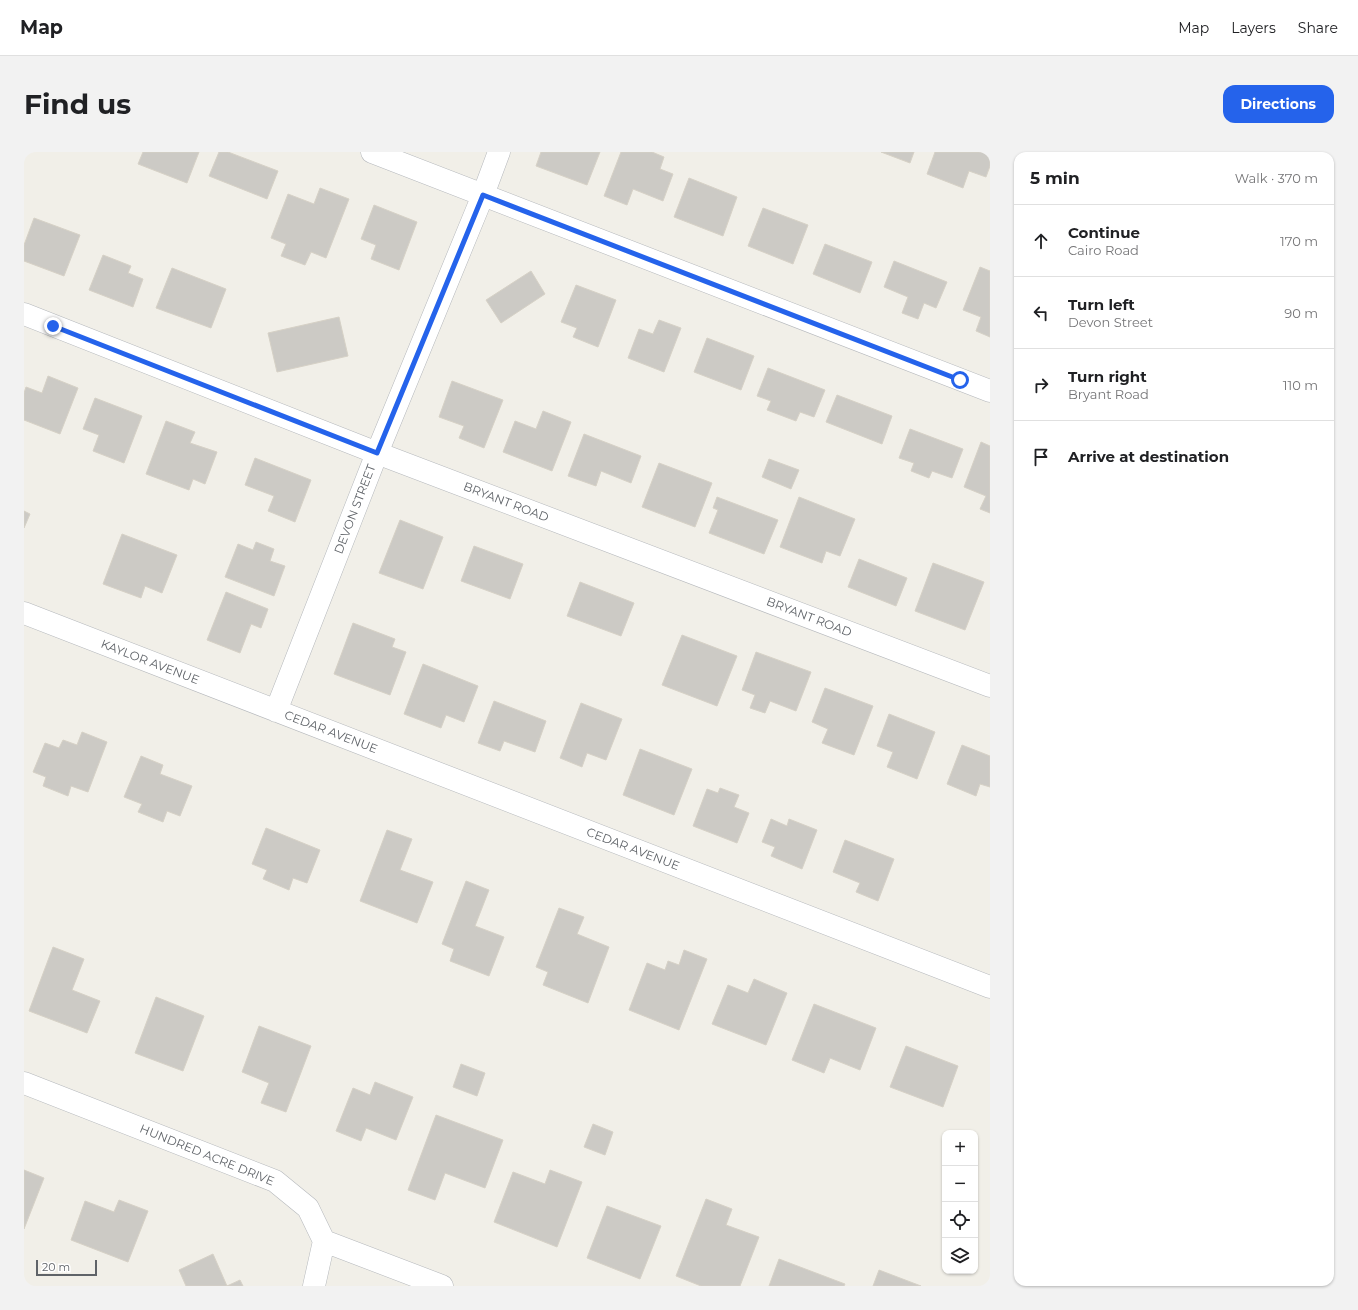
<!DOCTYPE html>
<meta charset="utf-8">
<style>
:root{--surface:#fff;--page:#f2f2f2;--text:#202124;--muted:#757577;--line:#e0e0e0;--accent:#2563eb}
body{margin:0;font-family:Montserrat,sans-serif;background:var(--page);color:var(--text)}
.controls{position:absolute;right:12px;bottom:12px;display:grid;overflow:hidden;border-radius:8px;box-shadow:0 1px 3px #0004}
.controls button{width:36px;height:36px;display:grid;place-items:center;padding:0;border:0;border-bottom:1px solid var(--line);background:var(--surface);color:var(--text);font:20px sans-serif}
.scale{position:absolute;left:12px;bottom:10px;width:61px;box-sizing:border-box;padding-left:4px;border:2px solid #5f6368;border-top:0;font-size:11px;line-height:14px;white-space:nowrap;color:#5f6368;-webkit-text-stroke:3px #fff;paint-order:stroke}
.stop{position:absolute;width:12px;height:12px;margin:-9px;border:3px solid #2563eb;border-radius:50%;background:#fff}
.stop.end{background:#2563eb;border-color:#fff;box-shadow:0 1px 4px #0008}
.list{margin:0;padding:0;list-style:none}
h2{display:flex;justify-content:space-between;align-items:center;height:52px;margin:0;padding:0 16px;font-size:17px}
h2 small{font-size:13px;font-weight:400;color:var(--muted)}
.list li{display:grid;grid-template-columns:26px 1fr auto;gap:12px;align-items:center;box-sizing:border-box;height:72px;padding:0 16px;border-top:1px solid var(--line)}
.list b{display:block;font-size:15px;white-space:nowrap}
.list p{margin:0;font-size:13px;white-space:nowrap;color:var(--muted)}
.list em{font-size:13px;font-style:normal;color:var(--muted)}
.icon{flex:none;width:22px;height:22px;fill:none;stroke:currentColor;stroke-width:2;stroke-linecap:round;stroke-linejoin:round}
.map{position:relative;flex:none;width:966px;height:1134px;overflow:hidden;border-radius:12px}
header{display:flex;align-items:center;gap:24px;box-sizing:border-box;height:56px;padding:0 20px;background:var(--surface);border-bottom:1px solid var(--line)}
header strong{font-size:19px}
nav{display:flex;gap:22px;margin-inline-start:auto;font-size:14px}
.intro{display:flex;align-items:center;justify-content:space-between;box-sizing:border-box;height:96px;padding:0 24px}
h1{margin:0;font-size:28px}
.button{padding:10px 18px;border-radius:12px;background:var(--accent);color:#fff;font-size:14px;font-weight:700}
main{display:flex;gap:24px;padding:0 24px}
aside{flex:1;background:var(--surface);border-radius:12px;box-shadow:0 1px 3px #0004}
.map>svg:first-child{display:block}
.building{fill:#cccac5;stroke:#d6d1c6}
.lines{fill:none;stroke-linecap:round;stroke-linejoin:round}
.street-casing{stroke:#b5b8bc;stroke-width:23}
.street{stroke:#fff;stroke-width:22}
.route{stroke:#2563eb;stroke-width:5}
.labels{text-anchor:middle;stroke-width:3.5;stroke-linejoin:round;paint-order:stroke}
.street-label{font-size:12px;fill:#5f6368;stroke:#fff}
</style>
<header>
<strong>Map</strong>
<nav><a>Map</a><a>Layers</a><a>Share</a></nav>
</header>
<div class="intro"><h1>Find us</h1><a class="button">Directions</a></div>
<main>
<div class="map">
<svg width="966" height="1134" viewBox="0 0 966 1134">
<rect width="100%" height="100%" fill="#f1efe8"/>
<path class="building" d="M119,0H175L163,31L114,12Z
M195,0H204L254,19L243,47L185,24Z
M517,0H576L563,33L512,14Z
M597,0H628L640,5L636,17L649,22L639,49L609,37L603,53L580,44Z
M857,0H890L886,11Z
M911,0H966V14L962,25L945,19L939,36L903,22Z
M665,26L713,45L699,84L650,65Z
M296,36L325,47L302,106L287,100L281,113L257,104L262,92L247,86L264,42L290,52Z
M350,53L393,70L375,118L347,107L352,93L337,87Z
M739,56L784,73L769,112L724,94Z
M10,66L56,83L40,124L0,109V93Z
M801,92L848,110L836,141L789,122Z
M79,103L107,114L104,121L119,127L109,155L65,138Z
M870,109L923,130L912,156L900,151L894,167L878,161L884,145L860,135Z
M956,115L966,119V185L952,179L957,165L939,158Z
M148,116L202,137L187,176L132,156Z
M507,119L521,142L477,171L462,148Z
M552,133L592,148L574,195L549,185L553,176L537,170Z
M315,165L324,204L253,220L244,181Z
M635,168L657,176L640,220L604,206L615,177L629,182Z
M683,186L730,204L717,238L670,220Z
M744,216L801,238L790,265L776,260L772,269L743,258L747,249L733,244Z
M24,224L54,236L36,282L0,268V241L2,235L18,241Z
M428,229L479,248L460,296L435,286L440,274L415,265Z
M813,243L868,264L858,292L802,270Z
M71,246L118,264L100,311L69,299L75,283L59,277Z
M519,259L547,270L528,319L479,300L491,269L512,277Z
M142,269L171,280L166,291L193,300L181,332L169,327L165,338L122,322Z
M886,277L939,297L928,326L908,319L905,326L887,319L890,311L875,306Z
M560,282L617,304L607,331L577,319L572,334L544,324Z
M957,290L966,294V361L956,357L962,344L940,335Z
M231,306L287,328L271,370L244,359L250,344L221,333Z
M745,307L775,318L767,337L738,325Z
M635,311L688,331L671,375L618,355Z
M693,345L754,368L740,402L685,381L694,358L689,356Z
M775,345L831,367L816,404L802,399L798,411L756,395Z
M0,359L6,362L0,376Z
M376,368L419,385L399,437L355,421Z
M98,382L153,403L138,441L121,434L117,446L79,432Z
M232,390L250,397L246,409L261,414L250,444L201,425L214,392L229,398Z
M450,394L499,412L486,447L437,429Z
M835,407L883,426L872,454L824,435Z
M909,411L960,430L941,478L891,459Z
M556,430L610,451L597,484L543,464Z
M202,440L244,457L237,476L227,472L216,501L183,488Z
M329,471L371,487L368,495L382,500L366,543L310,522Z
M658,483L713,504L693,554L638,533Z
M732,500L787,520L772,559L746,549L741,561L726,556L731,543L718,538Z
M399,512L454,534L440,570L422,563L417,576L380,562Z
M801,536L849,554L830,603L798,591L804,577L788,570Z
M470,549L522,569L511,600L480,589L476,599L454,591Z
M557,551L598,567L582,608L563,601L558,615L536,606Z
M865,562L911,580L893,627L863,615L869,600L853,594Z
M58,580L83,590L64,640L47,634L44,644L19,634L22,625L9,620L21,591L35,596L39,588L53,593Z
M938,593L966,604V635L956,632L952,644L923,632Z
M616,597L668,617L650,663L599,643Z
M117,604L139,613L136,622L168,634L156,664L143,659L139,670L114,660L118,652L100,645Z
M696,636L715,643L710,655L725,661L713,691L669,674L683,637L694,641Z
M747,667L763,674L765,667L793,678L778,717L747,704L751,695L738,690Z
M242,676L296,698L283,731L269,726L265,738L239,727L243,718L228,712Z
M363,678L388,687L376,718L409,730L393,771L336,749Z
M821,688L870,707L854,749L832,740L836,731L809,720Z
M442,729L465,738L451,774L480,785L465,824L426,809L430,797L418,792Z
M535,756L560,765L553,782L585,795L564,851L519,833L524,820L512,815Z
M29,795L60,807L48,838L76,849L63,881L5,859Z
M660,798L683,807L655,878L605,858L623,811L641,818L644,809L655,813Z
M730,827L763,841L742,893L688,872L704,833L724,841Z
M132,845L180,864L159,919L111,901Z
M790,852L852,876L836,918L806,906L800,921L768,908Z
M235,874L287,894L262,960L237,951L245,931L218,920Z
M882,894L934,914L919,955L866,935Z
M437,912L461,921L453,944L429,935Z
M351,930L389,945L372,988L342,976L337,989L312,979L329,936L346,943Z
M412,963L479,988L461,1036L421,1021L411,1048L384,1038Z
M569,972L589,980L581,1003L560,995Z
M0,1018L20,1026L0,1077Z
M526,1018L558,1030L533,1095L470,1070L489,1020L521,1032Z
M682,1047L708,1057L702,1073L735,1085L716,1134H677L652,1124Z
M95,1048L124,1059L104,1110L47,1088L61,1049L90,1060Z
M583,1054L637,1074L616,1127L563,1106Z
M189,1102L203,1134L216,1128L219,1134H162L155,1118Z
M755,1107L821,1132L820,1134H745Z
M855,1118L897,1134H849Z"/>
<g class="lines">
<defs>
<path id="street" d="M348,0L966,239
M0,162L353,301L966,534
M0,461L966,835
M252,559L353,301L459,43L475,0
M0,931L251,1029L284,1056L300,1089L290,1134
M300,1089L418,1134"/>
</defs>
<use href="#street" class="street-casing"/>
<use href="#street" class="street"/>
</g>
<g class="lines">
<path class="route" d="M29,174L353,301L459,43L936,228"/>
</g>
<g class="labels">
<g class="street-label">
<text transform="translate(482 350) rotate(21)" y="4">BRYANT ROAD</text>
<text transform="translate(331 357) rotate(-69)" y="4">DEVON STREET</text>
<text transform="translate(785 465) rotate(21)" y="4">BRYANT ROAD</text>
<text transform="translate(126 510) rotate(21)" y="4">KAYLOR AVENUE</text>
<text transform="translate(307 580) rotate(21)" y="4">CEDAR AVENUE</text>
<text transform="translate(609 697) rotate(21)" y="4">CEDAR AVENUE</text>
<text transform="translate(183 1003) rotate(22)" y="4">HUNDRED ACRE DRIVE</text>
</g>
</g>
</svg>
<div class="controls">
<button>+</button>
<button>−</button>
<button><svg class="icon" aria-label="locate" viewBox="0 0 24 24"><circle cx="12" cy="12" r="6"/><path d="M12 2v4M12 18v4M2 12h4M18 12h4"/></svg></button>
<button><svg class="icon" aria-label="layers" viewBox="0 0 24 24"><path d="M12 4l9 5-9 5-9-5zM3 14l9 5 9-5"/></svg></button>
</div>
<div class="scale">20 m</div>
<div class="stop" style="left:936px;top:228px"></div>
<div class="stop end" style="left:29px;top:174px"></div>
</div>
<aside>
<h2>5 min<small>Walk · 370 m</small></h2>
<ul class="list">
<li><svg class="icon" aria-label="ahead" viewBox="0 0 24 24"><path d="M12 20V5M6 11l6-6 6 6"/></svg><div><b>Continue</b><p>Cairo Road</p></div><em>170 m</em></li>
<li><svg class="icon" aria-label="left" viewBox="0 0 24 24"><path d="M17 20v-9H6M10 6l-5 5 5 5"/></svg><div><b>Turn left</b><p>Devon Street</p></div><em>90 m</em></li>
<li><svg class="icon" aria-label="right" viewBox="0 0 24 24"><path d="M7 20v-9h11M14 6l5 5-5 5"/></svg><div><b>Turn right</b><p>Bryant Road</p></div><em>110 m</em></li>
<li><svg class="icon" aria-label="arrive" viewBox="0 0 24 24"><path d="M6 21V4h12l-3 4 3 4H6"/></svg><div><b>Arrive at destination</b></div></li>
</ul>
</aside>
</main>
